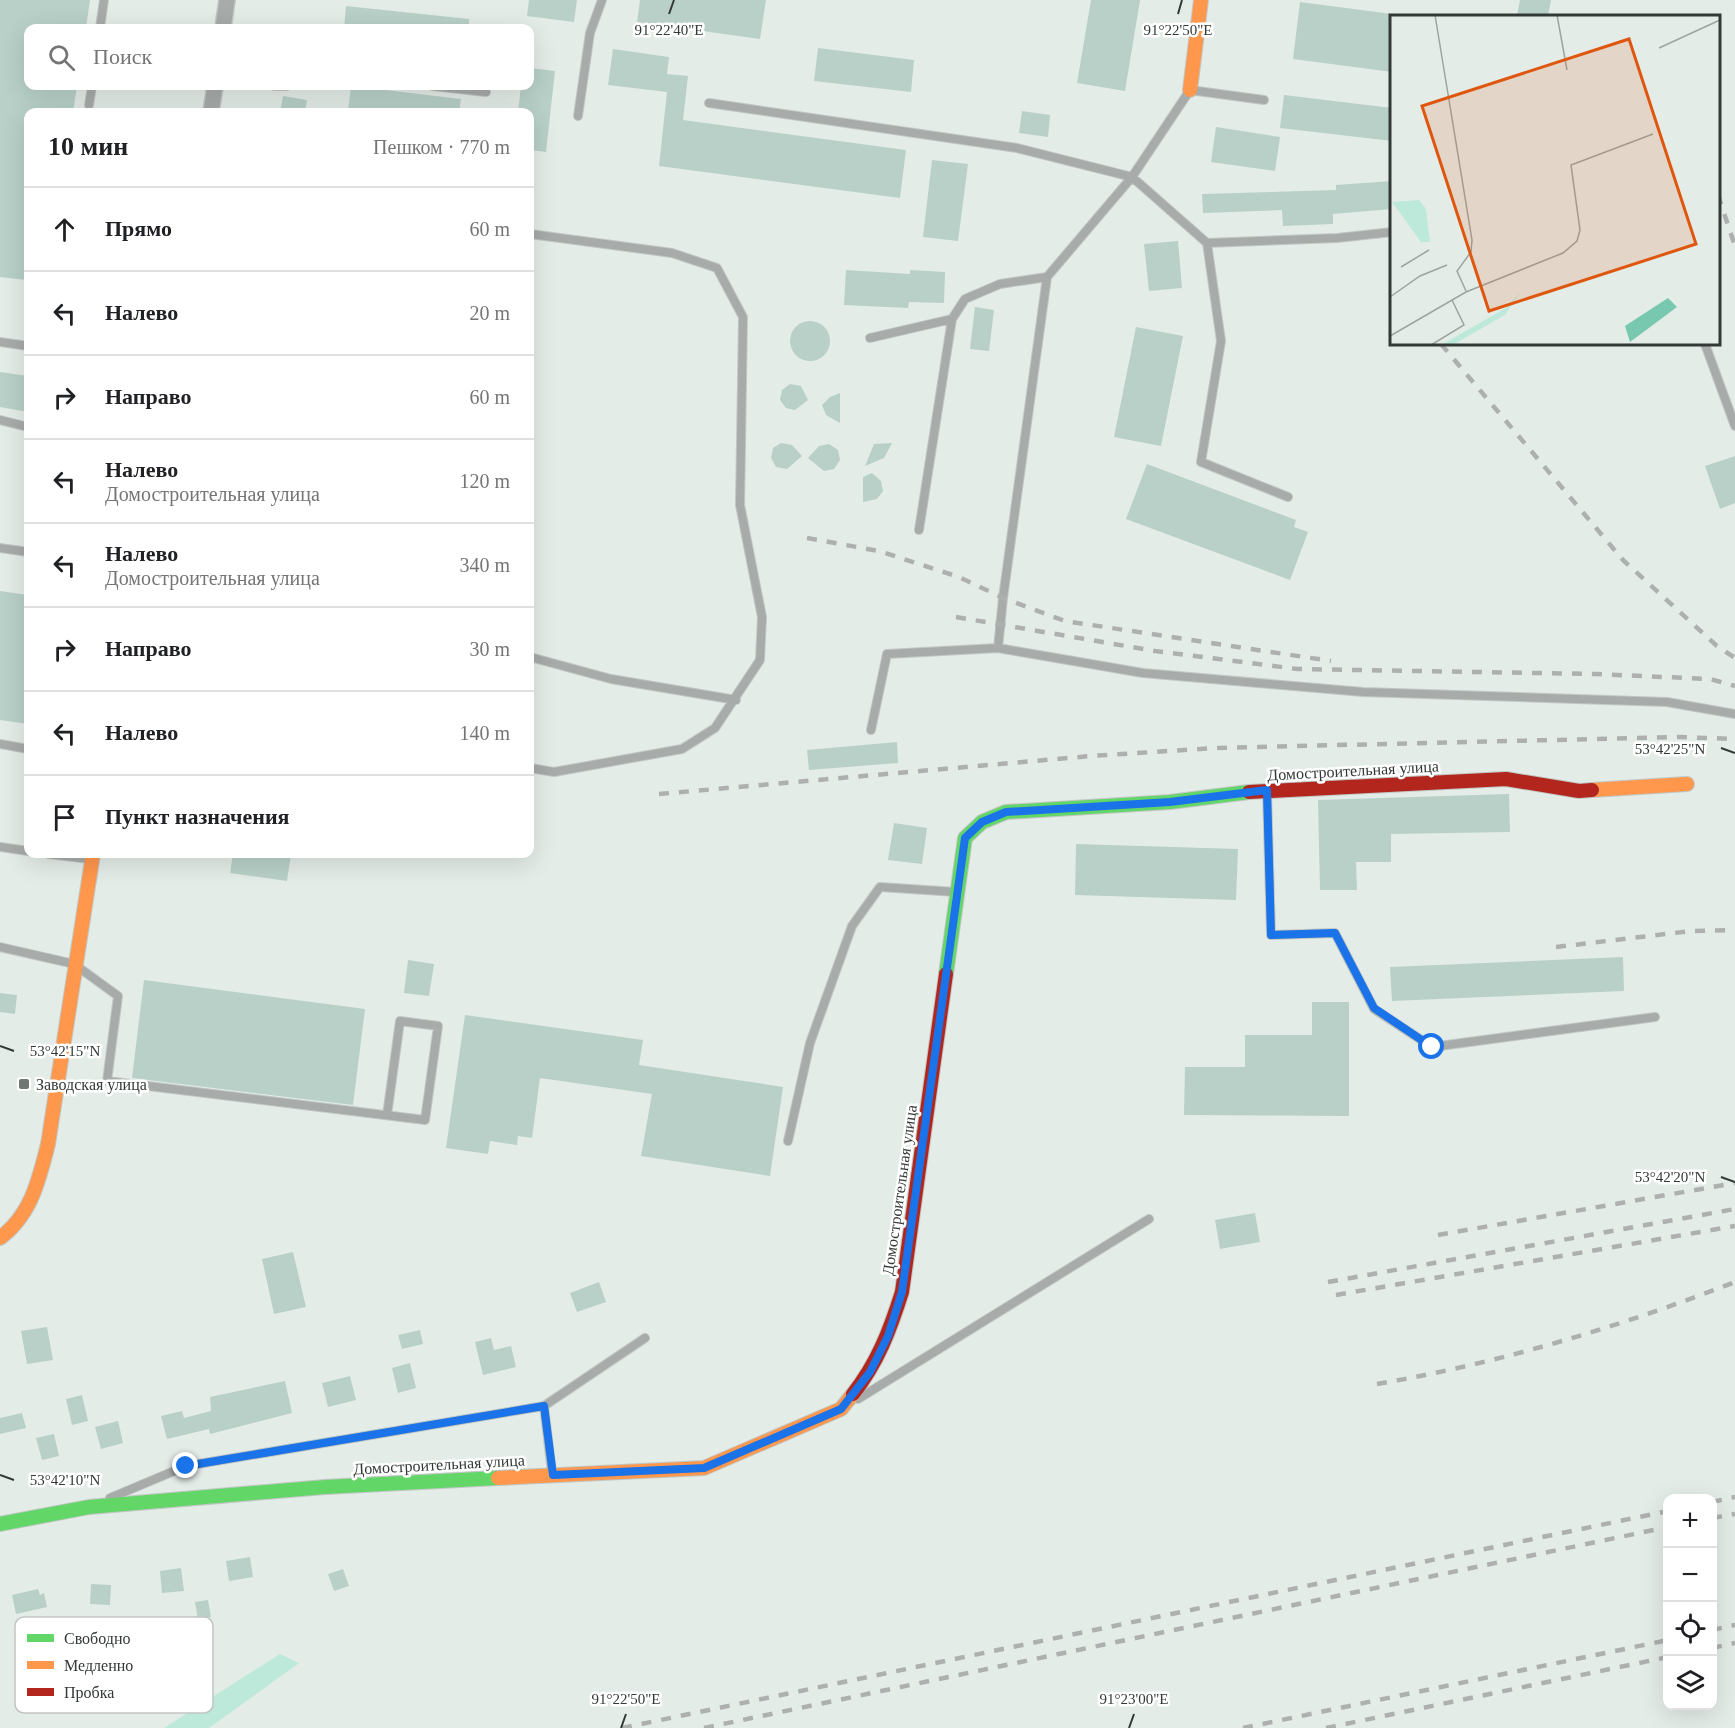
<!DOCTYPE html>
<html lang="ru">
<meta charset="utf-8">
<style>
:root{--surface:#fff;--page:#f2f2f2;--text:#202124;--muted:#757577;--line:#e0e0e0}
body{margin:0;font-family:"Times New Roman",serif;background:var(--page);color:var(--text)}
.controls{position:absolute;right:18px;bottom:18px;display:grid;overflow:hidden;border-radius:12px;box-shadow:0 6px 24px #0002}
.controls button{width:54px;height:54px;display:grid;place-items:center;padding:0;border:0;border-bottom:2px solid var(--line);background:var(--surface);color:var(--text);font:30px sans-serif}
.stop{position:absolute;width:18px;height:18px;margin:-14px;border:4px solid #1a73e8;border-radius:50%;background:#fff}
.stop.end{background:#1a73e8;border-color:#fff;box-shadow:0 2px 6px #0008}
.list{margin:0;padding:0;list-style:none}
h2{display:flex;justify-content:space-between;align-items:center;height:78px;margin:0;padding:0 24px;font-size:26px}
h2 small{font-size:20px;font-weight:400;color:var(--muted)}
.list li{display:grid;grid-template-columns:39px 1fr auto;gap:18px;align-items:center;box-sizing:border-box;height:84px;padding:0 24px;border-top:2px solid var(--line)}
.list b{display:block;font-size:22px;white-space:nowrap}
.list p{margin:0;font-size:20px;white-space:nowrap;color:var(--muted)}
.list em{font-size:20px;font-style:normal;color:var(--muted)}
.icon{flex:none;width:33px;height:33px;fill:none;stroke:currentColor;stroke-width:2;stroke-linecap:round;stroke-linejoin:round}
.map{position:relative;flex:none;width:1735px;height:1728px;overflow:hidden}
.search{position:absolute;background:var(--surface);box-shadow:0 6px 24px #0002;left:24px;top:24px;width:510px;height:66px;display:flex;align-items:center;gap:15px;box-sizing:border-box;padding:0 21px;border-radius:12px;color:var(--muted);font-size:22px}
.panel{position:absolute;background:var(--surface);box-shadow:0 6px 24px #0002;left:24px;top:108px;width:510px;height:750px;border-radius:12px}
.map>svg:first-child{display:block}
.green{fill:#bce9d9}
.building{fill:#b8d0c8}
.lines{fill:none;stroke-linecap:round;stroke-linejoin:round}
.lane-casing{stroke:#c1c7c4;stroke-width:10}
.street-casing{stroke:#c1c7c4;stroke-width:18}
.fast-casing{stroke:#c1c7c4;stroke-width:16}
.slow-casing{stroke:#c1c7c4;stroke-width:16}
.jam-casing{stroke:#c1c7c4;stroke-width:16}
.lane{stroke:#a7aba9;stroke-width:8}
.street{stroke:#a7aba9;stroke-width:15}
.fast{stroke:#63d668;stroke-width:14}
.slow{stroke:#ff974d;stroke-width:14}
.jam{stroke:#b3261e;stroke-width:14}
.rail{stroke:#adb0ae;stroke-width:4.5;stroke-dasharray:10 10;stroke-linecap:butt}
.route{stroke:#1a73e8;stroke-width:8}
.ticks{fill:none;stroke:#333936;stroke-width:2}
.poi-dot{fill:#717874;stroke:#fff;stroke-width:2}
.labels{text-anchor:middle;stroke-width:5;stroke-linejoin:round;paint-order:stroke}
.street-label{font-size:16px;fill:#333936;stroke:#fff}
.poi-label{font-size:16px;fill:#333936;stroke:#fff;text-anchor:start}
.inset-road{fill:none;stroke:#9da4a1;stroke-width:1.5}
.view{fill:#df570e;fill-opacity:0.15;stroke:#df570e;stroke-width:3}
.inset-edge{fill:none;stroke:#333936;stroke-width:3}
.key{fill:#fff;stroke:#c2c4c3;stroke-width:1.5}
.key-label{font-size:16px;fill:#333936}
.ticks-label{font-size:15px;text-anchor:middle;fill:#333936;stroke:#fff;stroke-width:5;stroke-linejoin:round;paint-order:stroke}
</style>
<div class="map">
<svg width="1735" height="1728" viewBox="0 0 1735 1728">
<rect width="100%" height="100%" fill="#e4ece8"/>
<path class="green" d="M280,1654L299,1663L209,1728H164Z"/>
<path class="building" d="M0,0H90L86,28H28V86H77L73,112H28V259L26,280L0,277Z
M529,0H577L574,22L527,16Z
M640,0H766L760,39L637,22Z
M1091,0H1140L1125,91L1077,83Z
M1520,0H1551L1548,16H1517Z
M1300,2L1392,14V72L1293,59Z
M346,6L469,19V28H344Z
M818,48L914,60L911,92L814,81Z
M613,49L669,57L667,74L688,76L683,120L906,150L900,198L659,166L667,92L608,85Z
M530,68L555,71L546,152L530,150V112H518L521,86H530Z
M351,86L461,99L459,112H348Z
M1284,95L1392,108V141L1280,128Z
M283,96L307,100L305,112H280Z
M1022,111L1050,115L1048,137L1019,133Z
M1216,127L1280,137L1275,171L1211,162Z
M932,160L968,164L958,241L923,237Z
M1392,181V209L1333,214V224L1283,226L1282,210L1203,213L1202,194L1336,190V185Z
M1178,241L1182,288L1149,291L1144,244Z
M846,270L910,274V270L945,272L944,303L909,302L908,308L844,305Z
M975,307L994,310L989,351L970,349Z
M790 341a20 20 0 1 1 40 0a20 20 0 1 1-40 0Z
M1136,327L1183,336L1161,446L1114,437Z
M0,372L28,376V412L0,407Z
M790,384L801,386L808,400L795,410L786,408L780,400L782,390Z
M840,393V423L826,415L822,405L830,397Z
M781,443L792,445L802,456L787,469L776,467L771,458L773,448Z
M892,443L884,458L865,466L874,444Z
M829,444L838,450L840,460L834,469L824,471L808,458L819,446Z
M1735,456V503L1720,509L1705,466Z
M1147,464L1296,520L1294,527L1308,532L1290,580L1126,519Z
M872,473L881,481L883,491L877,499L863,502V477Z
M0,591L28,595V724L0,720Z
M897,742L898,763L809,770L807,750Z
M1509,794L1510,832L1391,834V862H1356L1357,890H1320L1318,800Z
M894,823L927,828L922,864L888,860Z
M1076,844L1238,849L1236,900L1075,895Z
M233,854H291L287,881L230,873Z
M1623,957L1624,991L1392,1001L1390,967Z
M408,960L434,964L429,996L404,993Z
M144,980L365,1009L353,1105L132,1078Z
M0,993L17,995L15,1014L0,1012Z
M1312,1002H1349V1116L1184,1115L1185,1067H1245V1035H1312Z
M465,1015L643,1040L639,1065L783,1087L770,1176L641,1156L652,1094L540,1078L532,1138L518,1136L517,1145L490,1141L488,1154L446,1148Z
M1255,1213L1260,1242L1220,1249L1215,1220Z
M293,1252L306,1307L274,1314L262,1259Z
M599,1282L606,1302L577,1312L570,1293Z
M47,1327L53,1360L27,1364L21,1331Z
M420,1330L423,1344L402,1349L398,1335Z
M491,1338L494,1350L511,1346L516,1367L483,1375L475,1342Z
M410,1363L416,1388L398,1393L392,1368Z
M350,1376L356,1400L328,1407L322,1383Z
M285,1381L292,1413L210,1434L209,1429L167,1439L161,1416L182,1411L184,1418L211,1411L210,1397Z
M82,1395L88,1421L72,1425L66,1399Z
M22,1413L26,1428L0,1434V1418Z
M118,1421L123,1443L101,1449L95,1427Z
M54,1434L59,1456L42,1460L36,1438Z
M250,1557L253,1577L229,1581L226,1561Z
M181,1568L184,1591L162,1593L160,1571Z
M343,1569L349,1586L334,1591L328,1574Z
M91,1584L111,1585L110,1605L90,1604Z
M38,1589L40,1595L44,1593L47,1607L16,1614L12,1595Z
M208,1600L211,1617L198,1619L195,1602Z"/>
<g class="lines">
<defs>
<path id="lane" d="M100,28L104,0
M274,86H287
M432,86L486,92
M709,103L1017,148L1132,177L1207,243L1337,238L1392,232
M89,105L92,86
M578,116L590,33L602,0
M530,234L672,253L717,268L743,317L740,505L762,617L760,660L715,728L682,749L554,772L530,768
M1207,243L1221,341L1201,462L1288,497
M870,338L952,319
M0,342L28,346
M1705,344L1735,426
M0,420L28,427
M919,530L952,319L965,299L1000,284L1047,277
M0,548L28,552
M998,648L1003,598L1047,277L1132,177L1190,90L1264,100
M530,657L611,679L736,700
M871,730L887,654L998,648L1143,673L1363,692L1667,702L1735,714
M0,744L28,749
M1267,792L1271,935L1335,933L1374,1009L1432,1047L1655,1017
M0,847L28,851
M48,854L90,859
M0,947L74,964L118,996L107,1081L425,1120L438,1026L400,1021L387,1115
M788,1141L810,1043L852,926L880,887L956,892
M858,1399L1149,1219
M544,1406L645,1338
M110,1498L186,1466L544,1406L552,1473"/>
<path id="street" d="M223,28L227,0
M211,112L215,86"/>
<path id="fast" d="M946,974L965,838L982,822L1006,812L1170,802L1249,792
M0,1524L89,1507L325,1487L498,1478"/>
<path id="slow" d="M1190,90L1201,0
M1592,790L1687,784
M0,1238C31,1215 39,1180 48,1144L93,854
M498,1478L704,1468L841,1409L853,1394"/>
<path id="jam" d="M1249,792L1506,779L1579,791L1592,790
M853,1394C878,1362 890,1330 902,1292L946,974"/>
</defs>
<use href="#lane" class="lane-casing"/>
<use href="#street" class="street-casing"/>
<use href="#fast" class="fast-casing"/>
<use href="#slow" class="slow-casing"/>
<use href="#jam" class="jam-casing"/>
<use href="#lane" class="lane"/>
<use href="#street" class="street"/>
<use href="#fast" class="fast"/>
<use href="#slow" class="slow"/>
<use href="#jam" class="jam"/>
<path class="rail" d="M1718,195L1735,246
M1390,284L1392,285
M1441,344L1623,560L1717,646L1735,658
M807,538L879,551L959,577L1003,598L1065,621L1331,661
M956,617L1155,651L1297,669L1596,674L1710,679L1735,686
M659,794L1091,756L1215,748L1679,737L1735,739
M1556,947L1691,931L1735,930
M1438,1235L1735,1183
M1328,1282L1735,1209
M1336,1295L1735,1226
M1377,1384C1500,1363 1619,1327 1735,1282
M1712,1502L1735,1497
M1712,1518L1735,1514
M1712,1630L1735,1625
M1712,1648L1735,1643
M622,1728L1668,1511
M704,1728L1668,1527
M1243,1728L1668,1640
M1326,1728L1668,1657"/>
</g>
<g class="lines">
<path class="route" d="M186,1466L544,1406L553,1475L704,1468L841,1409L870,1372L888,1336L902,1292L965,838L982,822L1006,812L1170,802L1267,790L1271,935L1335,933L1374,1008L1432,1047"/>
</g>
<path class="ticks" d="M669,14L674,0M1178,14L1182,0M1721,748L1735,753M0,1046L14,1051M1721,1177L1735,1182M0,1475L14,1480M621,1728L626,1714M1129,1728L1134,1714"/>
<rect class="poi-dot" x="18" y="1078" width="12" height="12" rx="3"/>
<g class="labels">
<g class="street-label">
<text transform="translate(1353 770) rotate(-3)" y="6">Домостроительная улица</text>
<text transform="translate(899 1190) rotate(-82)" y="6">Домостроительная улица</text>
<text transform="translate(439 1464) rotate(-3)" y="6">Домостроительная улица</text>
</g>
<g class="poi-label">
<text x="36" y="1090">Заводская улица</text>
</g>
</g>
<g transform="translate(1390 15)">
<rect width="330" height="330" fill="#e4ece8"/>
<path d="M29,185L36,194L40,227H31L2,187ZM130,277L116,299L63,330H51L116,293Z" fill="#bce9d9"/>
<path d="M278,283L287,292L240,327L235,311Z" fill="#78c8af"/>
<path class="inset-road" d="M45,0L82,225L81,237L67,256L76,276M167,0L177,55M269,33L330,5M11,252L39,235M0,282L30,261L57,250M0,321L76,277L173,238L187,226L190,215L181,150L263,119M41,330L74,310L62,285"/>
<path class="view" d="M239,24L306,229L99,296L32,91Z"/>
<rect width="330" height="330" class="inset-edge"/>
</g>
<rect x="15" y="1617" width="198" height="96" rx="9" class="key"/>
<rect x="27" y="1634" width="27" height="8" fill="#63d668"/>
<rect x="27" y="1661" width="27" height="8" fill="#ff974d"/>
<rect x="27" y="1688" width="27" height="8" fill="#b3261e"/>
<g class="key-label">
<text x="64" y="1644">Свободно</text>
<text x="64" y="1671">Медленно</text>
<text x="64" y="1698">Пробка</text>
</g>
<g class="ticks-label">
<text x="669" y="35">91°22'40"E</text>
<text x="1178" y="35">91°22'50"E</text>
<text x="1670" y="754">53°42'25"N</text>
<text x="65" y="1056">53°42'15"N</text>
<text x="1670" y="1182">53°42'20"N</text>
<text x="65" y="1485">53°42'10"N</text>
<text x="626" y="1704">91°22'50"E</text>
<text x="1134" y="1704">91°23'00"E</text>
</g>
</svg>
<div class="controls">
<button>+</button>
<button>−</button>
<button><svg class="icon" aria-label="locate" viewBox="0 0 24 24"><circle cx="12" cy="12" r="6"/><path d="M12 2v4M12 18v4M2 12h4M18 12h4"/></svg></button>
<button><svg class="icon" aria-label="layers" viewBox="0 0 24 24"><path d="M12 4l9 5-9 5-9-5zM3 14l9 5 9-5"/></svg></button>
</div>
<div class="stop" style="left:1432px;top:1047px"></div>
<div class="stop end" style="left:186px;top:1466px"></div>
<div class="search"><svg class="icon" aria-label="search" viewBox="0 0 24 24"><circle cx="10" cy="10" r="6"/><path d="M15 15l6 6"/></svg>Поиск</div>
<section class="panel">
<h2>10 мин<small>Пешком · 770 m</small></h2>
<ul class="list">
<li><svg class="icon" aria-label="ahead" viewBox="0 0 24 24"><path d="M12 20V5M6 11l6-6 6 6"/></svg><div><b>Прямо</b></div><em>60 m</em></li>
<li><svg class="icon" aria-label="left" viewBox="0 0 24 24"><path d="M17 20v-9H6M10 6l-5 5 5 5"/></svg><div><b>Налево</b></div><em>20 m</em></li>
<li><svg class="icon" aria-label="right" viewBox="0 0 24 24"><path d="M7 20v-9h11M14 6l5 5-5 5"/></svg><div><b>Направо</b></div><em>60 m</em></li>
<li><svg class="icon" aria-label="left" viewBox="0 0 24 24"><path d="M17 20v-9H6M10 6l-5 5 5 5"/></svg><div><b>Налево</b><p>Домостроительная улица</p></div><em>120 m</em></li>
<li><svg class="icon" aria-label="left" viewBox="0 0 24 24"><path d="M17 20v-9H6M10 6l-5 5 5 5"/></svg><div><b>Налево</b><p>Домостроительная улица</p></div><em>340 m</em></li>
<li><svg class="icon" aria-label="right" viewBox="0 0 24 24"><path d="M7 20v-9h11M14 6l5 5-5 5"/></svg><div><b>Направо</b></div><em>30 m</em></li>
<li><svg class="icon" aria-label="left" viewBox="0 0 24 24"><path d="M17 20v-9H6M10 6l-5 5 5 5"/></svg><div><b>Налево</b></div><em>140 m</em></li>
<li><svg class="icon" aria-label="arrive" viewBox="0 0 24 24"><path d="M6 21V4h12l-3 4 3 4H6"/></svg><div><b>Пункт назначения</b></div></li>
</ul>
</section>
</div>
